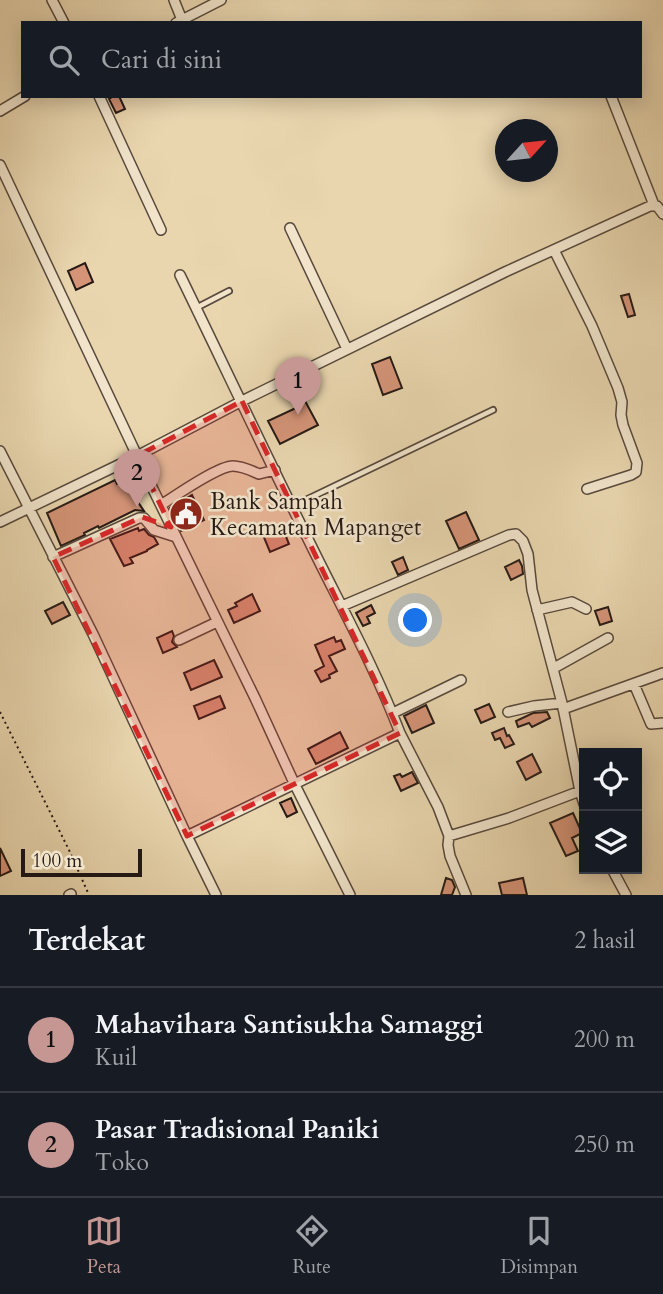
<!DOCTYPE html>
<html lang="id">
<style>
:root{--surface:#171b24;--page:#20242c;--text:#f1f3f6;--muted:#9ea1a6;--line:#363941;--accent:#c59692}
body{margin:0;font-family:Cardo,serif;background:var(--page);color:var(--text)}
.controls{position:absolute;right:21px;bottom:21px;display:grid;overflow:hidden;border-radius:0px;box-shadow:0 4px 18px #0003}
.controls button{width:63px;height:63px;display:grid;place-items:center;padding:0;border:0;border-bottom:2px solid var(--line);background:var(--surface);color:var(--text);font:35px sans-serif}
.compass{position:absolute;left:495px;top:119px;width:63px;height:63px;border-radius:50%;background:var(--surface);box-shadow:0 4px 18px #0003;rotate:63deg}
.scale{position:absolute;left:21px;bottom:18px;width:121px;box-sizing:border-box;padding-left:7px;border:4px solid #261a15;border-top:0;font-size:19px;line-height:24px;white-space:nowrap;color:#261a15;-webkit-text-stroke:5px #f1e4cb;paint-order:stroke}
.you{position:absolute;left:416px;top:621px;width:24px;height:24px;margin:-18px;border:5px solid #fff;border-radius:50%;background:#1a73e8;box-shadow:0 0 0 10px #1a73e833}
.badge{display:grid;place-items:center;width:46px;height:46px;border-radius:50%;background:var(--accent);color:#111;font-size:23px;font-weight:700}
.pin{position:absolute;translate:-50% -58px;filter:drop-shadow(0 2px 4px #0008)}
.pin::after{content:'';position:absolute;top:37px;width:24px;height:21px;background:inherit;clip-path:polygon(0 0,100% 0,50% 100%)}
.list{margin:0;padding:0;list-style:none}
h2{display:flex;justify-content:space-between;align-items:center;height:91px;margin:0;padding:0 28px;font-size:30px}
h2 small{font-size:23px;font-weight:400;color:var(--muted)}
.list li{display:grid;grid-template-columns:46px 1fr auto;gap:21px;align-items:center;box-sizing:border-box;height:105px;padding:0 28px;border-top:2px solid var(--line)}
.list b{display:block;font-size:26px;white-space:nowrap}
.list p{margin:0;font-size:23px;white-space:nowrap;color:var(--muted)}
.list em{font-size:23px;font-style:normal;color:var(--muted)}
.icon{flex:none;width:38px;height:38px;fill:none;stroke:currentColor;stroke-width:2;stroke-linecap:round;stroke-linejoin:round}
.map{position:relative;flex:none;width:663px;height:895px;overflow:hidden}
.search{position:absolute;background:var(--surface);box-shadow:0 4px 18px #0003;left:21px;right:21px;top:21px;height:77px;display:flex;align-items:center;gap:18px;box-sizing:border-box;padding:0 24px;border-radius:0px;color:var(--muted);font-size:26px}
.sheet{height:301px;background:var(--surface)}
nav{display:flex;justify-content:space-around;align-items:center;box-sizing:border-box;height:98px;border-top:2px solid var(--line);background:var(--surface);font-size:19px;color:var(--muted)}
nav a{display:grid;justify-items:center;gap:4px}
nav .on{color:var(--accent)}
.map>svg:first-child{display:block}
.building{fill:#d59478;stroke:#261a15;stroke-width:2}
.lines{fill:none;stroke-linecap:round;stroke-linejoin:round}
.service-casing{stroke:#57493c;stroke-width:8}
.minor-casing{stroke:#57493c;stroke-width:12}
.path{stroke:#261a15;stroke-width:2;stroke-dasharray:2 3.5;stroke-linecap:butt}
.service{stroke:#f1e4cb;stroke-width:4.5}
.minor{stroke:#f1e4cb;stroke-width:9}
.marked{fill:#d62828;fill-opacity:0.2;stroke:#d62828;stroke-width:5;stroke-dasharray:14 9;stroke-linejoin:round}
.labels{text-anchor:middle;stroke-width:5;stroke-linejoin:round;paint-order:stroke}
.poi-label{font-size:23px;fill:#261a15;stroke:#f1e4cb;text-anchor:start}
</style>
<div class="map">
<svg width="663" height="895" viewBox="0 0 663 895">
<rect width="100%" height="100%" fill="#e9d6af"/>
<filter id="stains"><feTurbulence type="fractalNoise" baseFrequency=".00286" numOctaves="4"/><feColorMatrix values="0 0 0 0 .2 0 0 0 0 .09 0 0 0 0 .02 0 0 0 .5 -.17"/></filter>
<radialGradient id="worn" r=".72"><stop offset=".6" stop-color="#630" stop-opacity="0"/><stop offset="1" stop-color="#630" stop-opacity=".3"/></radialGradient>
<path class="building" d="M114,96H119L125,109L116,113L109,99Z
M85,263L93,282L76,290L68,271Z
M629,294L635,315L628,317L621,296Z
M390,357L402,388L383,395L372,364Z
M297,386L318,425L280,444L268,421L296,408L287,391Z
M115,480L117,484L128,480L132,493L144,511L135,510L99,528L98,526L84,533L85,535L61,546L47,513Z
M192,495L204,520L181,531L170,508Z
M466,512L479,540L459,549L446,521Z
M282,527L289,544L270,552L263,535Z
M138,528L139,531L144,529L149,535L154,537L158,544L147,550V551L130,558L133,563L124,566L110,539Z
M403,557L408,570L398,575L392,562Z
M519,560L522,566L523,574L511,580L505,567Z
M252,594L260,611L234,623L228,610L237,606L235,603Z
M63,602L70,615L52,624L45,611Z
M371,605L375,613L367,617L370,623L363,626L356,613Z
M608,607L612,621L600,625L595,611Z
M172,631L174,636L172,642L177,647L163,653L157,638Z
M334,637L336,642L341,640L345,649L329,656L337,671L329,675L330,678L321,682L315,671L324,666L315,645Z
M214,660L222,677L191,690L184,673Z
M220,696L225,708L199,719L194,706Z
M489,704L495,717L481,723L475,710Z
M426,705L434,723L412,733L404,716Z
M547,712L550,718L532,727L529,723L518,727L516,721L533,713Z
M504,728L507,736L509,735L514,744L505,748L500,738L495,740L492,733Z
M340,732L348,748L316,764L308,749Z
M532,754L541,772L526,780L517,762Z
M412,772L418,783L401,791L394,776L400,774L402,777Z
M291,798L297,812L287,817L280,803Z
M573,813L582,833L572,838L578,851L566,856L550,823Z
M0,848L11,871L0,876Z
M446,878L452,880L455,887L452,895H441Z
M523,878L527,895H502L499,883Z"/>
<g class="lines">
<defs>
<path id="service" d="M196,308L229,291
M293,506L493,410"/>
<path id="minor" d="M52,0L64,23
M174,0L182,20
M176,23L221,0
M99,96L161,230
M611,96L654,205
M0,111L25,96
M0,165L148,479L255,698L295,785L350,895
M290,228L347,349
M554,250L592,326L618,388L622,402L621,415L623,425L637,463L636,472L631,475L587,489
M180,275C222,361 263,449 306,535C338,601 374,665 400,733
M0,451L93,634L187,836
M161,505C175,496 218,466 233,466C242,466 250,470 259,474L275,470
M0,522L137,456L242,401L505,272L650,206H657L663,214
M53,557L139,518H144L154,530L176,537
M342,606L509,535L516,534L523,541L528,554L532,590L562,703L580,791L509,818L449,836
M537,610L572,602L586,609
M179,640L217,622
M554,668L608,638
M634,684L651,724L663,723
M563,709L663,673
M508,712L534,706L562,703
M393,713L461,680
M580,791L584,804
M612,869L626,895
M69,895L71,894
M216,895L187,836L400,733L438,807L449,836L448,845L450,856L466,895"/>
</defs>
<use href="#service" class="service-casing"/>
<use href="#minor" class="minor-casing"/>
<path class="path" d="M0,712L69,850L89,895"/>
<use href="#service" class="service"/>
<use href="#minor" class="minor"/>
</g>
<path class="marked" d="M242,401L400,733L187,836L53,557L142,517L171,527L137,456Z"/>
<defs>
<symbol id="civic-disc" viewBox="-11 -11 22 22"><circle r="9.5" fill="#8f2418" stroke="#f1e4cb"/><path d="M-.6-6.5H3V-4.5H.6V-3L4-1V1h2V6H-6V1h2V-1L-.6-3ZM-1.2 2.5V6h2.4V2.5Z" fill="#fff"/></symbol>
</defs>
<g fill-rule="evenodd">
<use href="#civic-disc" x="167" y="495" width="38" height="38"/>
</g>
<g class="labels">
<g class="poi-label">
<text x="210" y="509">Bank Sampah<tspan x="210" dy="26">Kecamatan Mapanget</tspan></text>
</g>
</g>
<rect width="100%" height="100%" filter="url(#stains)"/>
<rect width="100%" height="100%" fill="url(#worn)"/>
</svg>
<div class="controls">
<button><svg class="icon" aria-label="locate" viewBox="0 0 24 24"><circle cx="12" cy="12" r="6"/><path d="M12 2v4M12 18v4M2 12h4M18 12h4"/></svg></button>
<button><svg class="icon" aria-label="layers" viewBox="0 0 24 24"><path d="M12 4l9 5-9 5-9-5zM3 14l9 5 9-5"/></svg></button>
</div>
<svg class="compass" viewBox="-18 -18 36 36"><path d="M0-13l5 13h-10z" fill="#e53935"/><path d="M0 13l5-13h-10z" fill="#9ea1a6"/></svg>
<div class="scale">100 m</div>
<div class="you"></div>
<div class="pin badge" style="left:298px;top:415px">1</div>
<div class="pin badge" style="left:137px;top:507px">2</div>
<div class="search"><svg class="icon" aria-label="search" viewBox="0 0 24 24"><circle cx="10" cy="10" r="6"/><path d="M15 15l6 6"/></svg>Cari di sini</div>
</div>
<section class="sheet">
<h2>Terdekat<small>2 hasil</small></h2>
<ul class="list">
<li><span class="badge">1</span><div><b>Mahavihara Santisukha Samaggi</b><p>Kuil</p></div><em>200 m</em></li>
<li><span class="badge">2</span><div><b>Pasar Tradisional Paniki</b><p>Toko</p></div><em>250 m</em></li>
</ul>
</section>
<nav>
<a class="on"><svg class="icon" aria-label="map" viewBox="0 0 24 24"><path d="M3 6l6-2 6 2 6-2v14l-6 2-6-2-6 2zM9 4v14M15 6v14"/></svg>Peta</a>
<a><svg class="icon" aria-label="directions" viewBox="0 0 24 24"><path d="M12 3l9 9-9 9-9-9zM9 14v-3h6M13 9l2 2-2 2"/></svg>Rute</a>
<a><svg class="icon" aria-label="saved" viewBox="0 0 24 24"><path d="M7 4h10v16l-5-4-5 4z"/></svg>Disimpan</a>
</nav>
